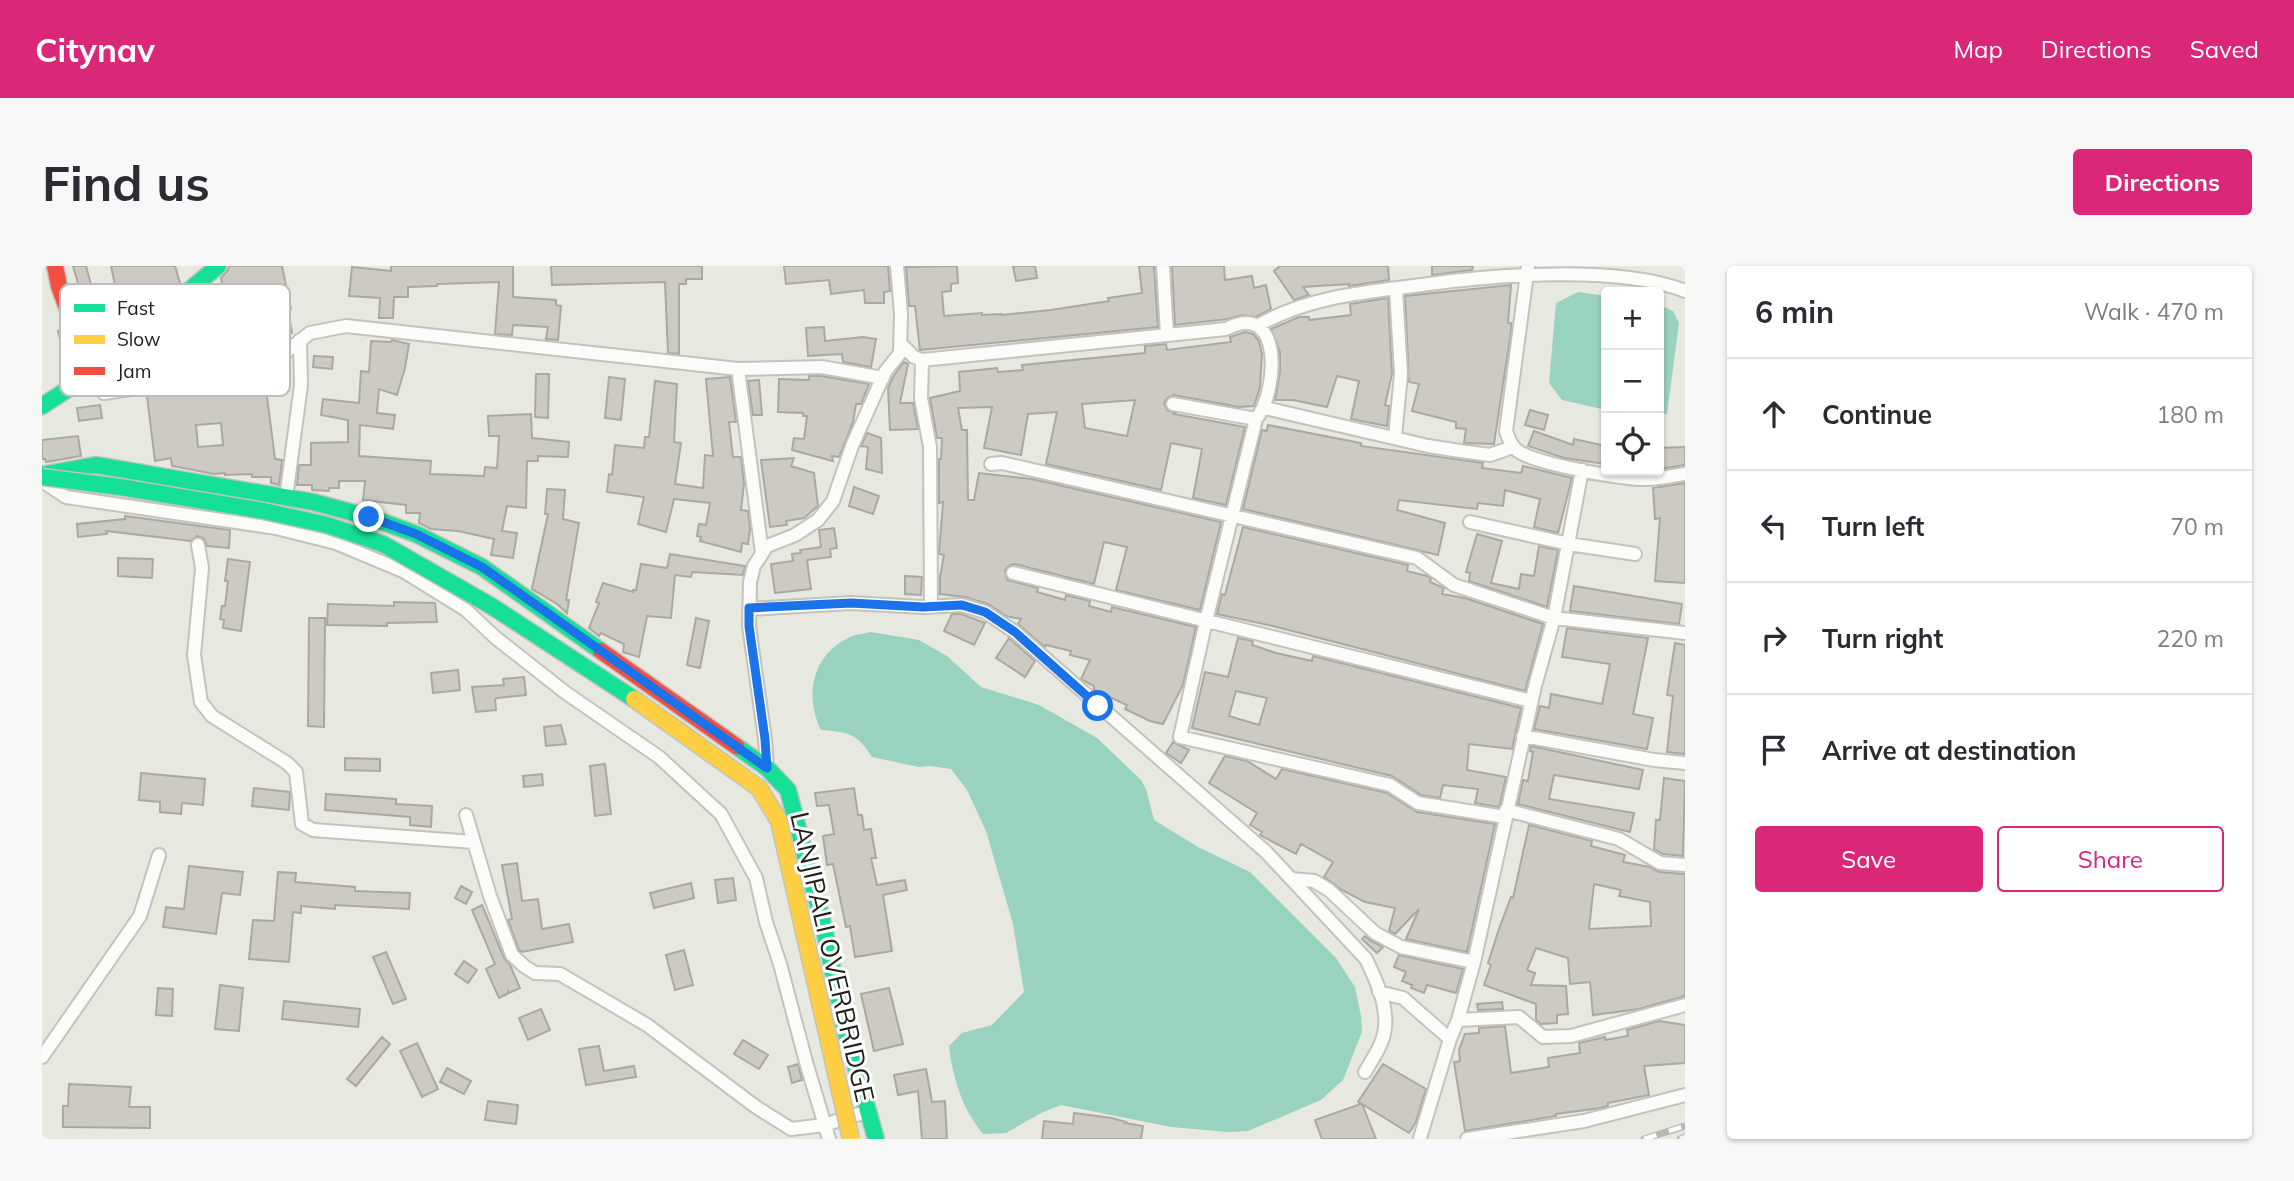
<!DOCTYPE html>
<meta charset="utf-8">
<style>
:root{--surface:#fff;--page:#f7f7f7;--text:#2b2b33;--muted:#7c7c81;--line:#e1e1e2;--accent:#db2777}
body{margin:0;font-family:Mulish,sans-serif;background:var(--page);color:var(--text)}
.controls{position:absolute;right:21px;top:21px;display:grid;overflow:hidden;border-radius:7px;box-shadow:0 2px 5px #0004}
.controls button{width:63px;height:63px;display:grid;place-items:center;padding:0;border:0;border-bottom:2px solid var(--line);background:var(--surface);color:var(--text);font:35px sans-serif}
.stop{position:absolute;width:21px;height:21px;margin:-16px;border:5px solid #1a73e8;border-radius:50%;background:#fff}
.stop.end{background:#1a73e8;border-color:#fff;box-shadow:0 2px 7px #0008}
.list{margin:0;padding:0;list-style:none}
h2{display:flex;justify-content:space-between;align-items:center;height:91px;margin:0;padding:0 28px;font-size:30px}
h2 small{font-size:23px;font-weight:400;color:var(--muted)}
.list li{display:grid;grid-template-columns:46px 1fr auto;gap:21px;align-items:center;box-sizing:border-box;height:112px;padding:0 28px;border-top:2px solid var(--line)}
.list b{display:block;font-size:26px;white-space:nowrap}
.list em{font-size:23px;font-style:normal;color:var(--muted)}
.actions{display:flex;gap:14px;padding:21px 28px}
.actions a{flex:1;padding:16px 0;border:2px solid var(--accent);border-radius:7px;text-align:center;font-size:24px;color:var(--accent)}
.actions .main{background:var(--accent);color:#fff}
.icon{flex:none;width:38px;height:38px;fill:none;stroke:currentColor;stroke-width:2;stroke-linecap:round;stroke-linejoin:round}
.map{position:relative;flex:none;width:1643px;height:873px;overflow:hidden;border-radius:7px}
header{display:flex;align-items:center;gap:42px;box-sizing:border-box;height:98px;padding:0 35px;background:var(--accent);color:#fff}
header strong{font-size:33px}
nav{display:flex;gap:38px;margin-inline-start:auto;font-size:24px}
.intro{display:flex;align-items:center;justify-content:space-between;box-sizing:border-box;height:168px;padding:0 42px}
h1{margin:0;font-size:49px}
.button{padding:18px 32px;border-radius:7px;background:var(--accent);color:#fff;font-size:24px;font-weight:700}
main{display:flex;gap:42px;padding:0 42px}
aside{flex:1;background:var(--surface);border-radius:7px;box-shadow:0 2px 5px #0004}
.map>svg:first-child{display:block}
.water{fill:#99d2bf}
.building{fill:#cccac3;stroke:#a9a8a2;stroke-width:2;fill-rule:evenodd}
.lines{fill:none;stroke-linecap:round;stroke-linejoin:round}
.street-casing{stroke:#c2c3bc;stroke-width:16}
.fast-casing{stroke:#c2c3bc;stroke-width:19}
.jam-casing{stroke:#c2c3bc;stroke-width:19}
.street{stroke:#fbfcfa;stroke-width:12}
.fast{stroke:#16e098;stroke-width:16}
.jam{stroke:#f24e42;stroke-width:16}
.rail-casing{stroke:#b7b7b6;stroke-width:7}
.rail{stroke:#fff;stroke-width:4.5;stroke-dasharray:13;stroke-linecap:butt}
.fast-bridge-casing{stroke:#c2c3bc;stroke-width:19;stroke-linecap:butt}
.slow-bridge-casing{stroke:#c2c3bc;stroke-width:19;stroke-linecap:butt}
.fast-bridge{stroke:#16e098;stroke-width:16}
.slow-bridge{stroke:#ffcf43;stroke-width:16}
.route{stroke:#1a73e8;stroke-width:9}
.labels{text-anchor:middle;stroke-width:6;stroke-linejoin:round;paint-order:stroke}
.street-label{font-size:26px;fill:#1f201a;stroke:#fff}
.key{fill:#fff;stroke:#bcbcba;stroke-width:2}
.key-label{font-size:19px;fill:#1f201a}
</style>
<header>
<strong>Citynav</strong>
<nav><a>Map</a><a>Directions</a><a>Saved</a></nav>
</header>
<div class="intro"><h1>Find us</h1><a class="button">Directions</a></div>
<main>
<div class="map">
<svg width="1643" height="873" viewBox="0 0 1643 873">
<rect width="100%" height="100%" fill="#e7e8e0"/>
<path class="water" d="M1536,26L1564,30V144L1520,134L1507,117L1514,37Z
M1617,39L1631,45L1637,57L1625,148L1617,147Z
M829,366L877,374L905,390L939,421L997,439L1055,472L1099,514L1104,523L1112,554L1156,581L1208,606L1294,692L1313,721L1319,750L1320,766L1301,814L1279,834L1206,865L1186,866L1129,861L1019,839L999,847L964,867L941,868C920,842 911,813 907,780L920,767L950,759L982,726L971,658L944,565L925,524L909,503L888,500L877,501L830,491C815,467 806,466 779,464C762,429 770,389 808,371C814,368 822,368 829,366Z"/>
<path class="building" d="M31,0H44L51,26L73,19L69,0H133L138,17L123,21L125,29L122,31L110,34L111,37L101,40L102,44L89,47L92,56L90,58L61,66L64,75L52,79L43,57L47,56Z
M187,0H240L249,43L246,44L250,67L231,71L229,63L202,67L207,97L103,112L97,82L109,72L135,67L134,55L140,54L139,46L142,44L165,40L164,26L181,25L179,12L186,4Z
M349,0H471V31L514,34V39L519,40L516,74L504,73L506,61L471,59L470,69L453,68L457,16L395,18V20L366,21V31H352L351,52H337L338,32L307,30L310,1L349,5Z
M509,0H660V13H644V18H637V88L626,87L623,16L510,19Z
M742,0H846L848,25L842,26V37H823L822,24L789,28L787,14L744,18Z
M915,0L916,17L909,18V25L900,26L902,50L940,47V49L960,48V49L1009,44L1067,35L1066,32L1100,27L1097,0H1112L1116,61L878,84L873,40H867L864,1Z
M971,0H993L995,12L974,15Z
M1130,0H1182L1183,14L1210,10L1212,22L1224,19L1229,43L1214,51L1201,49L1186,53L1133,59Z
M1238,0H1346L1347,14L1307,20V18L1261,21L1267,29L1252,34L1232,5Z
M1390,0H1431L1430,4L1390,9Z
M1469,19L1466,57H1469V65L1452,178L1422,177L1424,163L1414,162V156L1370,145L1377,118L1367,116L1363,30Z
M1346,32L1350,108L1343,139L1347,140L1345,160L1309,153L1317,115L1295,110L1285,141L1251,134H1233L1238,106V86L1229,63L1257,51H1267V54L1309,49L1308,38Z
M782,61L783,75L821,71L834,73L829,101L801,96L800,88L766,90L764,62Z
M21,64L27,80L20,82L16,65Z
M1203,66L1211,68L1217,75L1220,88L1218,121L1212,140L1197,141L1132,129L1125,132L1122,137L1125,144L1134,147L1132,148L1203,161L1184,239L1151,232L1160,183L1129,177L1119,224L1004,198L1015,146L986,148L979,189L942,182L950,141L916,142L920,164H925L926,234H932L937,207L990,213L1179,256L1158,344L1074,324L1085,281L1062,276L1052,318L973,298L968,299L963,304L965,314L996,322L995,326L1023,334L1024,329L1048,335L1047,340L1069,346L1070,341L1154,361L1141,419L1121,458L1108,455L1083,443L1085,439L1052,424V420L1039,413L1048,394L1028,389L1029,385L1004,379L1003,381L976,358L979,353L964,350L946,338L923,331L898,328V311L902,289L897,288L901,236L897,237V193H899L900,172H895L888,132L918,125L917,106L955,102L956,106L981,104L980,99L1103,87V80L1124,78L1125,84L1189,76L1188,71ZM1093,134L1085,170L1043,162L1040,138Z
M350,74L367,78L363,102L355,129L337,123L335,147L353,149L351,163L318,159L317,190L389,195L388,208L442,210L443,201L455,202L457,170H447L446,150L489,148L490,172L527,176L526,191L496,190V195H485L484,242L465,240L460,265L475,267L471,292L449,289L452,273L416,265L389,263L377,257L378,247H364V239L321,234L323,215H297V222H287V225L270,224V219H255L257,199H269V177L306,176V154L279,149L281,133L317,137L319,105L327,106L329,75L349,76Z
M272,90L291,91L290,103L271,101Z
M862,96L866,98L858,137H871L876,163L848,164L846,122L851,111Z
M494,108H507L506,152L493,151Z
M767,110H779L827,118L819,138H814L811,156L797,191L790,190L791,195L750,184L752,172L762,173L765,150H761V147L736,146L737,113L767,114Z
M567,111L583,113L579,154L563,152Z
M688,111L694,156H687L691,191H699L702,218L699,244L706,245L708,263L706,278L700,277L699,286L658,275L659,271L655,270L657,258L664,259L668,237L632,233L624,266L596,258L602,231L565,226L567,208L570,209L573,179L602,182L603,171H607L613,115L635,118L632,176L639,177L633,218L661,222L663,189L671,190L664,113Z
M717,114L720,149H711L706,115Z
M223,116L233,193L240,194L237,219L229,217V211H210V208L183,209V207L172,208L130,200L129,192L113,195L105,130L165,121ZM179,157L181,179L156,181L154,159Z
M58,139L60,152L37,155L35,142Z
M1488,144L1506,149L1502,164L1483,159Z
M1226,159L1319,177V180L1441,197L1440,202L1479,207L1481,200L1530,212L1516,267L1492,261L1498,233L1463,224L1461,240L1436,237L1435,243L1357,234L1355,244L1403,257L1396,289L1201,243L1220,164L1225,165Z
M1492,165L1531,179L1532,173L1564,180V198L1522,192L1486,180Z
M825,167L839,172L840,207L824,203L826,181L819,180Z
M36,170L39,190L4,196L3,193H0V174Z
M1643,181V199L1618,203L1617,182Z
M752,192L749,200L772,207L776,240L762,252L744,255L745,259L728,261L719,194Z
M1643,217V317L1613,315L1618,252L1613,253L1611,222Z
M812,221L837,230L831,248L807,240Z
M505,223L523,224L521,253L537,257L524,334H527L525,347L515,338L490,323L506,248H503Z
M83,250L188,264L187,282L165,280L162,273L155,270L149,275L64,265L65,268L36,271L35,258L83,253Z
M1201,261L1366,299L1365,305L1385,310L1389,313L1388,316L1402,322L1400,328L1423,332L1501,358L1483,425L1231,360L1175,348L1180,328L1183,329Z
M792,262L795,282L788,283L789,291L765,294L769,323L733,327L729,298L751,295L750,288L759,287L758,284L779,281L777,264Z
M1435,268L1460,275L1449,317L1477,323L1479,308L1492,310L1497,280L1516,284L1505,341L1427,315L1428,307L1424,306Z
M628,288L703,300L701,309L650,306L649,311L633,309L629,352L605,350L597,391L581,386L582,378L559,367L557,370L547,362L557,337L554,336L561,317L591,326V324H594L599,298L625,302Z
M76,292L111,293L110,312L76,310Z
M186,293L208,296L199,365L181,362L182,354L178,353L180,340H183L186,315H183Z
M863,310L880,311L879,329L863,328Z
M1532,320L1640,338L1637,358L1528,345Z
M352,336L393,337L395,356L345,357V360L285,359L286,338L352,340Z
M910,348H919L943,357L932,379L902,365Z
M267,352H283L282,461L266,460Z
M654,352L667,355L658,402L645,399Z
M1525,362L1606,372L1591,448L1611,452L1605,483L1492,463L1498,440L1507,442L1509,428L1560,438L1568,398L1520,391Z
M967,372L993,395L983,411L954,392Z
M1196,372L1211,375L1210,379L1234,387L1270,395L1271,390L1479,442L1470,483L1427,478L1425,504L1464,511L1458,538L1456,541L1433,537L1436,523L1401,519L1398,532L1379,529L1350,510L1150,462L1163,406L1186,411ZM1194,425L1225,432L1217,459L1187,450Z
M1633,377L1643,379V488L1625,486L1631,430L1625,429Z
M416,404L418,424L391,427L389,407Z
M482,411L484,429L455,432L453,433L454,444L434,446L430,421L462,419L461,413Z
M519,459L524,478L504,480L502,461Z
M1131,476L1147,484L1139,497L1124,487Z
M1489,480L1601,504L1597,523L1512,509L1507,533L1592,547L1588,566L1476,538L1481,514L1486,515L1491,486L1488,485Z
M1183,490L1205,495L1234,513L1240,503L1345,527L1375,546L1453,558L1425,686L1364,673L1377,643L1353,668L1347,665L1353,642L1323,636L1300,624L1282,611L1291,596L1259,578L1254,588L1218,569L1220,566L1208,559L1215,547L1167,517Z
M303,492L338,493V505L303,504Z
M563,498L569,548L553,550L548,500Z
M99,507L163,513L161,539L140,537L139,548L118,546V536L97,534Z
M500,508L501,519L482,521L481,510Z
M1622,512L1643,515L1641,590L1621,588L1612,583L1614,554H1618Z
M212,522L248,526L247,544L210,540Z
M812,522L816,549H820L822,564L829,563L834,592H829L835,619L863,614L865,624L841,629L850,685L813,691L808,660L804,661L791,598L785,599L781,570L792,568L787,539L775,540L773,527Z
M284,528L354,533V538L390,540L389,561L368,559V551L283,544Z
M1487,559L1550,575L1549,580L1583,589L1581,596L1608,601L1617,606L1643,608V730L1597,743L1551,749L1548,716L1528,718L1526,692L1494,682L1485,704L1493,707L1489,719L1524,720L1526,748L1515,749V757L1499,758L1494,754V738L1442,719L1449,699L1446,697L1457,663L1469,631L1471,632ZM1552,618L1579,624L1577,630L1608,636L1609,660L1547,663Z
M475,597L480,635L496,633L500,663L527,658L531,676L480,686L477,684L466,654L470,653L460,599Z
M147,600L201,606L198,629L180,627L174,668L121,661L124,641L142,643Z
M236,606L254,607L253,616L313,621V625L368,627L367,643L293,639V643L259,640V647L251,646L247,696L207,693L211,654L232,655Z
M691,612L694,634L676,637L673,614Z
M649,617L652,632L612,642L608,627Z
M419,620L430,626L424,638L413,632Z
M440,639L462,692L468,699L478,722L467,727L466,725L465,728L457,732L444,703L453,698L430,644Z
M1323,670L1329,675L1341,681L1335,687L1320,673Z
M642,684L651,719L633,724L624,689Z
M344,686L364,733L351,738L331,691Z
M1357,689L1421,703L1414,727L1385,719L1382,727L1369,722L1370,719L1360,715L1364,706L1352,701Z
M422,695L435,704L426,717L413,708Z
M178,719L201,722L197,765L173,763Z
M116,722L131,723L130,750L114,749Z
M847,722L861,778L832,785L819,728Z
M242,735L318,743L316,761L240,753Z
M1460,736L1461,743L1436,744L1435,738Z
M499,743L508,764L486,774L477,752Z
M1617,755L1643,759V797L1602,800L1607,829L1566,837V840L1559,842L1514,848V850L1423,865L1412,796L1418,795L1417,784L1423,768L1437,767V762L1463,760L1469,807L1507,801L1506,792L1538,787L1537,777L1563,771V774L1586,770L1585,764Z
M340,771L348,778L314,820L305,813Z
M701,774L726,789L717,803L692,788Z
M375,777L396,823L380,831L358,785Z
M557,780L562,805L592,800L594,811L544,819L537,783Z
M756,798L760,814L750,817L746,801Z
M1341,798L1384,823L1374,856L1367,867L1320,838L1334,873H1280L1273,854L1319,838L1316,836Z
M405,802L429,815L422,828L398,816Z
M884,803L890,836L903,835L905,873H880L876,825L856,829L852,809Z
M27,818L89,821L87,841H108V862L21,861V840H26Z
M446,835L476,839L474,858L443,854Z
M1032,847L1070,852L1084,856L1083,857L1101,860L1099,873H1000L1002,855L1031,858Z"/>
<g class="lines">
<defs>
<path id="street" d="M1121,0L1125,69
M1486,0L1464,165C1467,174 1470,182 1479,187C1502,199 1573,212 1600,213C1614,214 1629,210 1643,208
M1217,59C1269,29 1329,26 1387,18C1459,8 1579,0 1643,25
M859,78L872,91L880,94L1184,63C1242,33 1236,126 1214,153L1164,355L1138,471L1348,519L1376,537L1463,551
M880,94L879,132L888,181L889,341
M696,103L720,287
M49,108L62,127L221,104L268,67L304,60L696,103L780,101L841,112
M1131,138L1214,153
M1223,142L1386,180L1418,185L1448,189L1471,181
M1353,171L1359,108L1354,23
M949,198L960,197L1375,292L1412,319L1512,352L1643,367
M0,215L24,231L234,262L294,277L361,305L424,344L454,372L524,427L617,491L679,548L714,612L724,656L738,698L764,796L787,873
M244,232L259,119L258,74
M1428,256L1527,278L1593,288
M156,279L160,302L152,389L159,436L170,450L245,497L254,506L260,558L271,564L432,576
M971,307L1489,435
M707,343L809,337L881,341L920,339L943,346L973,366L1224,586L1324,693C1336,718 1351,750 1339,777C1335,787 1328,797 1323,806
M1481,470L1612,494L1643,497
M725,502L723,473L707,360L708,316L712,300L725,280L753,269L776,254L791,235L810,180L843,106L858,87L859,48L855,0
M1464,544L1577,573L1618,597L1643,599
M424,549L448,630L470,689L482,700L493,707L518,708L605,759L714,841L749,863L782,859L827,845
M1249,613L1272,615L1287,624L1333,667L1359,681L1432,696
M1337,726L1361,732L1408,773
M1416,754L1477,751L1501,771L1529,770L1643,739
M0,791L98,650L117,589
M1378,872L1408,773L1416,754L1432,696L1493,420L1512,352L1540,204
M1425,873L1542,855L1643,829"/>
<path id="fast" d="M0,140L49,108L176,0
M0,209L54,199L271,236L327,251L374,268L440,301L559,385
M694,480L725,502L746,524L781,658L804,767L834,873"/>
<path id="jam" d="M13,0L17,20L49,108
M559,385L694,480"/>
</defs>
<use href="#street" class="street-casing"/>
<use href="#fast" class="fast-casing"/>
<use href="#jam" class="jam-casing"/>
<use href="#street" class="street"/>
<use href="#fast" class="fast"/>
<use href="#jam" class="jam"/>
<defs>
<path id="rail" d="M1602,873L1643,860
M1638,873L1643,871"/>
</defs>
<use href="#rail" class="rail-casing"/>
<use href="#rail" class="rail"/>
<defs>
<path id="fast-bridge" d="M0,211L78,221L222,245L285,259L341,278L451,341L592,433"/>
<path id="slow-bridge" d="M592,433L717,522L737,555L809,873"/>
</defs>
<use href="#fast-bridge" class="fast-bridge-casing"/>
<use href="#slow-bridge" class="slow-bridge-casing"/>
<use href="#fast-bridge" class="fast-bridge"/>
<use href="#slow-bridge" class="slow-bridge"/>
</g>
<g class="lines">
<path class="route" d="M327,251L374,268L440,301L725,502L723,473L707,360V342L809,337L881,341L920,339L943,346L973,366L1056,440"/>
</g>
<g class="labels">
<g class="street-label">
<text transform="translate(790 691) rotate(77)" y="9">LANJIPALI OVERBRIDGE</text>
</g>
</g>
<rect x="18" y="18" width="230" height="112" rx="10" class="key"/>
<rect x="32" y="38" width="31" height="8" fill="#16e098"/>
<rect x="32" y="69" width="31" height="9" fill="#ffcf43"/>
<rect x="32" y="101" width="31" height="8" fill="#f24e42"/>
<g class="key-label">
<text x="75" y="49">Fast</text>
<text x="75" y="80">Slow</text>
<text x="75" y="112">Jam</text>
</g>
</svg>
<div class="controls">
<button>+</button>
<button>−</button>
<button><svg class="icon" aria-label="locate" viewBox="0 0 24 24"><circle cx="12" cy="12" r="6"/><path d="M12 2v4M12 18v4M2 12h4M18 12h4"/></svg></button>
</div>
<div class="stop" style="left:1056px;top:440px"></div>
<div class="stop end" style="left:327px;top:251px"></div>
</div>
<aside>
<h2>6 min<small>Walk · 470 m</small></h2>
<ul class="list">
<li><svg class="icon" aria-label="ahead" viewBox="0 0 24 24"><path d="M12 20V5M6 11l6-6 6 6"/></svg><div><b>Continue</b></div><em>180 m</em></li>
<li><svg class="icon" aria-label="left" viewBox="0 0 24 24"><path d="M17 20v-9H6M10 6l-5 5 5 5"/></svg><div><b>Turn left</b></div><em>70 m</em></li>
<li><svg class="icon" aria-label="right" viewBox="0 0 24 24"><path d="M7 20v-9h11M14 6l5 5-5 5"/></svg><div><b>Turn right</b></div><em>220 m</em></li>
<li><svg class="icon" aria-label="arrive" viewBox="0 0 24 24"><path d="M6 21V4h12l-3 4 3 4H6"/></svg><div><b>Arrive at destination</b></div></li>
</ul>
<div class="actions"><a class="main">Save</a><a>Share</a></div>
</aside>
</main>
